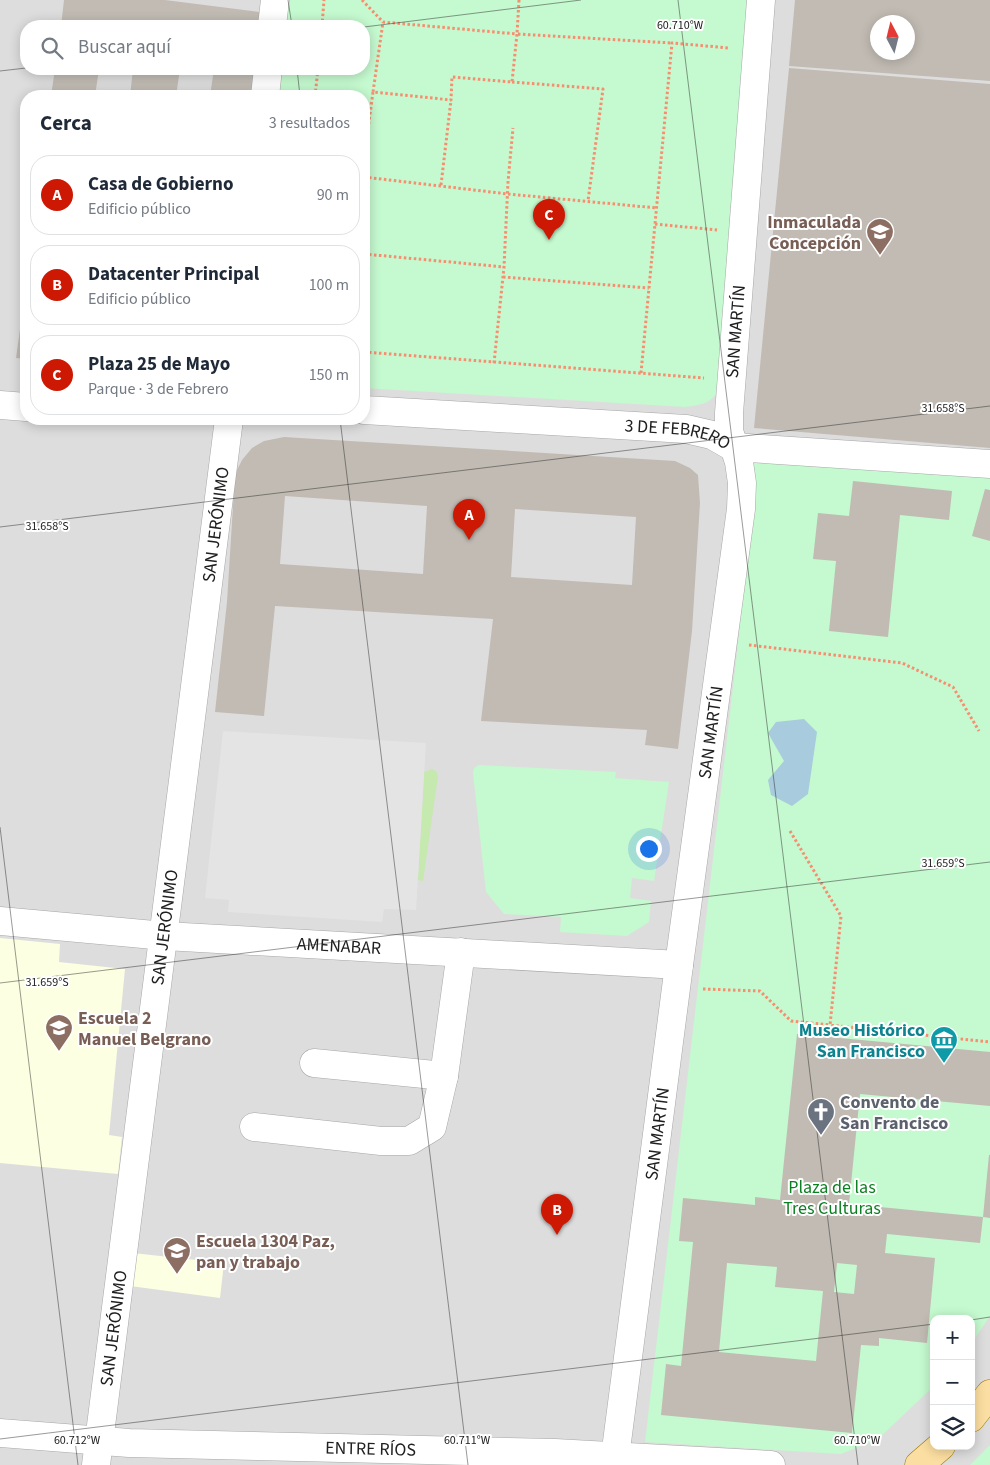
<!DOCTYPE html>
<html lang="es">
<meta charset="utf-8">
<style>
:root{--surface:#fff;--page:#f6f6f7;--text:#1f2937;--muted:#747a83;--line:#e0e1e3;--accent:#cd1803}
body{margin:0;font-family:"Source Sans 3",sans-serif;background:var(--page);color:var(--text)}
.controls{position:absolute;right:15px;bottom:15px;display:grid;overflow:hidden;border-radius:10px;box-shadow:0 2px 12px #0003}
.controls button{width:45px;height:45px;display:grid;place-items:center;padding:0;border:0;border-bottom:1px solid var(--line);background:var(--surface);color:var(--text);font:25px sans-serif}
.compass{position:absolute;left:870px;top:15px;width:45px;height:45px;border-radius:50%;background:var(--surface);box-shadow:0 2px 12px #0003;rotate:353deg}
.you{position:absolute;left:648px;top:848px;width:18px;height:18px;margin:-12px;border:4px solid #fff;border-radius:50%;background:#1a73e8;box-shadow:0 0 0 8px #1a73e833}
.badge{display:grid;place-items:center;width:32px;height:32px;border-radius:50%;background:var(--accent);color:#fff;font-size:16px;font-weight:700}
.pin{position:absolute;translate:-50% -41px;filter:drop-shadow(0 1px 2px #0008)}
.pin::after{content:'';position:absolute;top:26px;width:18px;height:15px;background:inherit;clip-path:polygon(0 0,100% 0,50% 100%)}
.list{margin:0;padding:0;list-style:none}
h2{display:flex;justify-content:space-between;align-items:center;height:65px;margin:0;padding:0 20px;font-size:21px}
h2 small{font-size:16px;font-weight:400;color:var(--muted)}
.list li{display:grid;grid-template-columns:32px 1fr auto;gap:15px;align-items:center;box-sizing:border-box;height:80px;margin:0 10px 10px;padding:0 10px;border:1px solid var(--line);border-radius:20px}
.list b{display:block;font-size:19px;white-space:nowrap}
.list p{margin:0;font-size:16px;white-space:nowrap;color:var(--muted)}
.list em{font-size:16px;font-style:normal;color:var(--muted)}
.icon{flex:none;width:28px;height:28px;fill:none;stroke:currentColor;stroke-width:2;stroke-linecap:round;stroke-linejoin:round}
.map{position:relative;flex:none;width:990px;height:1465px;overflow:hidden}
.search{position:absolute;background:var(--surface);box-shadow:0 2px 12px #0003;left:20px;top:20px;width:350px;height:55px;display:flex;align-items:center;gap:12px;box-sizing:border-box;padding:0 18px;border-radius:20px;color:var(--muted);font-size:19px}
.panel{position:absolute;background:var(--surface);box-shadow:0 2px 12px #0003;left:20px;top:90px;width:350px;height:335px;border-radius:20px}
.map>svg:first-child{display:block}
.residential{fill:#dedddd;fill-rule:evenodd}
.education{fill:#fcffe1}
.grass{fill:#c5e9ae}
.park{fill:#c5f9cf}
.parking{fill:#e4e4e4}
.water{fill:#a8cbdd}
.building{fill:#c1bbb3;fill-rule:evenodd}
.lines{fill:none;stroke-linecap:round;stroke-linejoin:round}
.minor-casing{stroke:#a7a7a7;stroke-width:29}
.major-casing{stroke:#9a7802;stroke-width:29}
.path{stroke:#f88d70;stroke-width:3;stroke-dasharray:2.5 2.5;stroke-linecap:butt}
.minor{stroke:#fff;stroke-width:28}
.major{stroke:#fbdea1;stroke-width:28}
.ticks{fill:none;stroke:#202020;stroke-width:1;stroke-opacity:0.45}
.labels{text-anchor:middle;stroke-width:4;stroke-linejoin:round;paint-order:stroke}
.education-label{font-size:18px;font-weight:bold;fill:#785e54;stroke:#fff;text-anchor:start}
.street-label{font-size:18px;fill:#202020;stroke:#fff}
.culture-label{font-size:18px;font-weight:bold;fill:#0d838f;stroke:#fff;text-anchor:end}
.worship-label{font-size:18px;font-weight:bold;fill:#5b616d;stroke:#fff;text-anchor:start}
.park-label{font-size:18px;fill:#0d7f23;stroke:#fff}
.ticks-label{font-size:12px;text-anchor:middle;fill:#202020;stroke:#fff;stroke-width:4;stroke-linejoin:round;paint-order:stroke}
</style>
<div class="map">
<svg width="990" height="1465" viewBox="0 0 990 1465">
<rect width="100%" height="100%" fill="#f0eee7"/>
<path class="residential" d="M0,0H990V1465H0ZM878,22H908V52H878ZM26,26H364V69H26ZM26,96H364V419H26ZM934,1319H971V1446H934Z"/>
<path class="education" d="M0,938L60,944L59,962L125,969L109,1135L122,1137L118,1174L0,1163Z
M133,1253L224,1263L220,1298L130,1286Z"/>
<path class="grass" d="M432,769L436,771L438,776L423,881L418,880L424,772Z"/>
<path class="park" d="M285,0H754L723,384C712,403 706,404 685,407L364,388V96H276L278,69H364V26H282Z
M755,455L990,474V1316L971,1344V1319H934V1386L878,1439L841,1454L645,1442L738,644Z
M479,765L616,772L615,778L669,782L654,881L632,878L630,898L651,901L649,922L627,936L560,932L561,917L504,914L486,892L473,773L474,768Z
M990,1445V1465H970Z"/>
<path class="parking" d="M223,731L426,743L416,910L384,909L382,922L228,912L229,900L205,898Z"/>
<path class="water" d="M804,719L817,732L808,794L792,806L771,795L768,780L784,761L768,733L776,722Z"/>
<path class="building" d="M64,0H165L267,13L266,26H61Z
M795,0H990V81L789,66ZM878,22H908V52H878Z
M789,68L990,84V448L754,428Z
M55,69H99L95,96H51Z
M133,69H180L176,96H130Z
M214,69H255L252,96H210Z
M25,293H26V359L16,358Z
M284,437L675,461L690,468L698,475L700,503L692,631L678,749L645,745L647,730L481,721L493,619L275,606L264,716L215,712L227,602L235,474L242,460L252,448L264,441ZM285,496L427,506L423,574L280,564ZM515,509L636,517L632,585L511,577Z
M853,481L952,491L949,520L900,515L888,637L829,631L836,561L813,559L818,513L849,516Z
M985,489L990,490V541L972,536Z
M797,1034L990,1052V1106L860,1094L849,1204L983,1217L980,1243L887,1234L885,1253L935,1258L927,1343L879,1338V1346L861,1345L852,1433L661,1415L666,1364L681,1366L693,1242L679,1241L683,1198L755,1205V1197L780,1200ZM727,1263L777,1267L775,1287L823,1291L816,1361L719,1352ZM837,1263L857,1265L854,1294L834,1292Z
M989,1155H990V1218L983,1217Z"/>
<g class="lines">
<defs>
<g id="minor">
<path d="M272,26L275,0"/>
<path d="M265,96L268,69"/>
<path d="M0,405L26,407"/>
<path id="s1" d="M364,410L686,429L712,435L733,447L990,464"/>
<path id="s2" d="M0,921L165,936L679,965"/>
<path d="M314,1063L444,1076"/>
<path d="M254,1127L381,1141H409L432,1127L444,1076L461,952"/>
<path id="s3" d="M0,1433L129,1443L555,1453L771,1465"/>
<path id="s4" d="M96,1465L229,419"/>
<path id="s5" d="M614,1465L679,965L741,509L742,483L739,462L729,431V413L761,0"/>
</g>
<path id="major" d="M971,1418L990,1394
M919,1465L941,1446"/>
</defs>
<use href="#minor" class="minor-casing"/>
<use href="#major" class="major-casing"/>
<path class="path" d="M362,0L383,22L517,34L512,82L452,77L451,100L373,92L383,22
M519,0L517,34L672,43
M322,26L324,0
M512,82L603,89L588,201
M315,96L318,69
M364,159L373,92
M364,177L508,194L657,208
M441,185L451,100
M655,224L717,230
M364,254L504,267
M503,277L649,288
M364,352L704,378
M494,363L504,267L508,182L513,128
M641,373L672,43L729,48
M749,645L902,663L953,687L979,731
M790,831L841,916L830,1025L990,1042
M703,989L760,991L791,1021L830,1025"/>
<use href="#minor" class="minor"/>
<use href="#major" class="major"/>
</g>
<path class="ticks" d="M288,0L292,26M678,0L858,1465M364,27L581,0M297,69L300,96M0,71L26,68M340,419L468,1465M0,527L990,406M0,827L78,1465M0,983L990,862M971,1320L990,1317M0,1439L934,1324"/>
<defs>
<symbol id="school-pin" viewBox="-11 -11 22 30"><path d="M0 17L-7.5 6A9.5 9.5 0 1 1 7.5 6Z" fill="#8d6e63" stroke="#fff"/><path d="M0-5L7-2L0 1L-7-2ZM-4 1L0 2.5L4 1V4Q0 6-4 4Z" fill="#fff"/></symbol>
<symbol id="museum-pin" viewBox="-11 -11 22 30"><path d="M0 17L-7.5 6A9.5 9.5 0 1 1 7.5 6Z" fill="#0f9aa8" stroke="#fff"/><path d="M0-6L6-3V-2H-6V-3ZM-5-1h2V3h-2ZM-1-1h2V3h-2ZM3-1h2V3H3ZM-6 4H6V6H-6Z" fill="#fff"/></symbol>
<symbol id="church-pin" viewBox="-11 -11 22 30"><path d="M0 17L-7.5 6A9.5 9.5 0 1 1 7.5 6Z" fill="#6b7280" stroke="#fff"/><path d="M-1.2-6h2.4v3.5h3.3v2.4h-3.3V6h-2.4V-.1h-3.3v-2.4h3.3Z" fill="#fff"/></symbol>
</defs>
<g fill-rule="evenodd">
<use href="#school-pin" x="864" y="216" width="32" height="43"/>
<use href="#school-pin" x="43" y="1012" width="32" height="43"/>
<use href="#museum-pin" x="928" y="1024" width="32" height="43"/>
<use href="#church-pin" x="805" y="1096" width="32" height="43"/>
<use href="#school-pin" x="161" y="1235" width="32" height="43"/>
</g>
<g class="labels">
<g class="education-label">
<text x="861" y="228" text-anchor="end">Inmaculada<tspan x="861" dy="21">Concepción</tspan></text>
<text x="78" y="1024">Escuela 2<tspan x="78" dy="21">Manuel Belgrano</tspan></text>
<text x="196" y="1247">Escuela 1304 Paz,<tspan x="196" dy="21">pan y trabajo</tspan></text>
</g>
<g class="street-label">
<text dy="6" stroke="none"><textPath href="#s5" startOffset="1144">SAN MARTÍN</textPath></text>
<text dy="6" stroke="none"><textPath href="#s1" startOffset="315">3 DE FEBRERO</textPath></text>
<text dy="6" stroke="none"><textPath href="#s4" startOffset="948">SAN JERÓNIMO</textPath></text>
<text dy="6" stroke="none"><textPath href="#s5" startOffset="739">SAN MARTÍN</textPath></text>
<text dy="6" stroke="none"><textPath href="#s4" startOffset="542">SAN JERÓNIMO</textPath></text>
<text dy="6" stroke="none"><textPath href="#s2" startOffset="340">AMENABAR</textPath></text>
<text dy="6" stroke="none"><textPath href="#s5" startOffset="334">SAN MARTÍN</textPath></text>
<text dy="6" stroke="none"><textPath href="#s4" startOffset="138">SAN JERÓNIMO</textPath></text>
<text dy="6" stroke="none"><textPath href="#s3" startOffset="371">ENTRE RÍOS</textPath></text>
</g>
<g class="culture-label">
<text x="925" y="1036">Museo Histórico<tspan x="925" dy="21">San Francisco</tspan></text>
</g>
<g class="worship-label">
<text x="840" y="1108">Convento de<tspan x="840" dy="21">San Francisco</tspan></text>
</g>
<g class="park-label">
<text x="832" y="1193">Plaza de las<tspan x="832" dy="21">Tres Culturas</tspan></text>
</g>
</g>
<g class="ticks-label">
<text x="680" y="29">60.710°W</text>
<text x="943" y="412">31.658°S</text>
<text x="47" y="530">31.658°S</text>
<text x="943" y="867">31.659°S</text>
<text x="47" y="986">31.659°S</text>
<text x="77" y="1444">60.712°W</text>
<text x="467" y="1444">60.711°W</text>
<text x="857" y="1444">60.710°W</text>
</g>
</svg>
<div class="controls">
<button>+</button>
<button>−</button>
<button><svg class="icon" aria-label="layers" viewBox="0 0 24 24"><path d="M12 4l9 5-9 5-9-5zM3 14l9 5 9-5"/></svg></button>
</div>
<svg class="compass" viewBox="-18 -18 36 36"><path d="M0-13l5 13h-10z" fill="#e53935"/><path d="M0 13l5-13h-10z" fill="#747a83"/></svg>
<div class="you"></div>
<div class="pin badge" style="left:469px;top:540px">A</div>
<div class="pin badge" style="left:557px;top:1235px">B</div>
<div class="pin badge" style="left:549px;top:240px">C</div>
<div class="search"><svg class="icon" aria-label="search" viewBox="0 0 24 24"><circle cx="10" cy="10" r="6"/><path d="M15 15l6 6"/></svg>Buscar aquí</div>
<section class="panel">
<h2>Cerca<small>3 resultados</small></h2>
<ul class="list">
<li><span class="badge">A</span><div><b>Casa de Gobierno</b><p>Edificio público</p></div><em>90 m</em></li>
<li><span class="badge">B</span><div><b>Datacenter Principal</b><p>Edificio público</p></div><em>100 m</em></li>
<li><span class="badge">C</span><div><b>Plaza 25 de Mayo</b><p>Parque · 3 de Febrero</p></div><em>150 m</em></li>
</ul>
</section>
</div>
